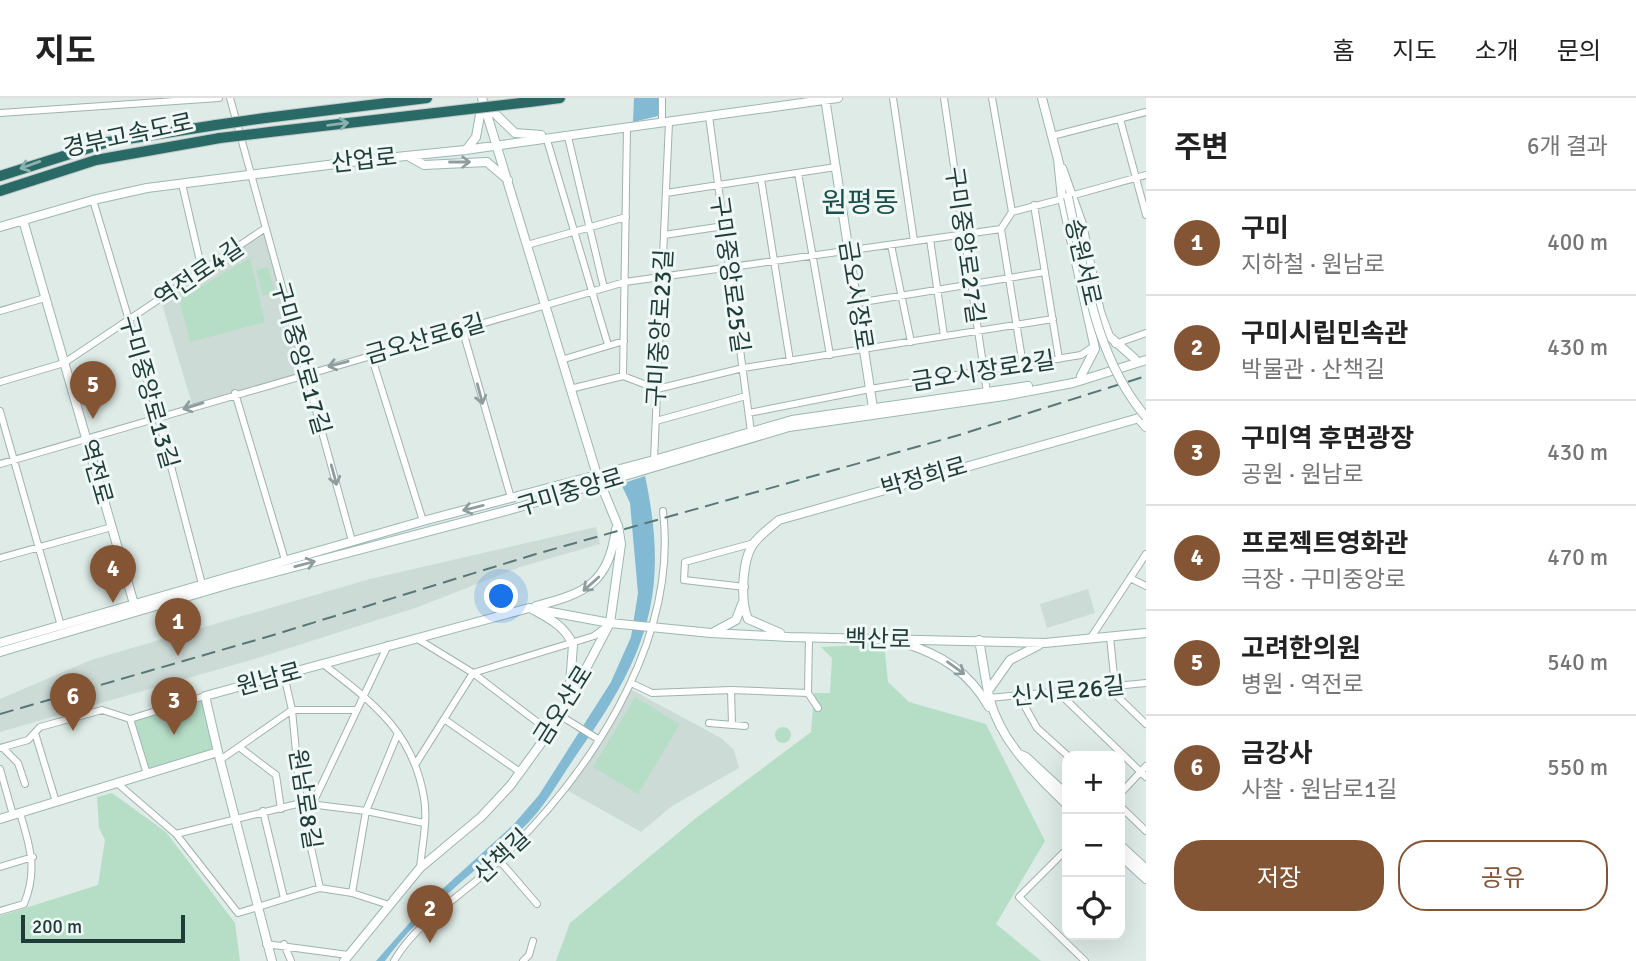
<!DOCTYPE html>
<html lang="ko">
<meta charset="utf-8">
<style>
:root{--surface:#fff;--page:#f6f6f6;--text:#222;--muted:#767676;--line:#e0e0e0;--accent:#835535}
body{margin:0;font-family:Signika,"Noto Sans KR",sans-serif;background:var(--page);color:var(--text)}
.controls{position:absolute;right:21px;bottom:21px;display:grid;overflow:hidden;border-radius:14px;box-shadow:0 7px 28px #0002}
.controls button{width:63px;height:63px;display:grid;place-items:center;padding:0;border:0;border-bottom:2px solid var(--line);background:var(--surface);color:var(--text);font:35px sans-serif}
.scale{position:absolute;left:21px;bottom:18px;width:164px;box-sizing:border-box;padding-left:7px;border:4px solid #1f3c39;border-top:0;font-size:19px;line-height:24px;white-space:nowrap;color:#1f3c39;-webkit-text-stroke:5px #eff8f5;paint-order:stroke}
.you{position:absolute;left:502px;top:499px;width:24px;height:24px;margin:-18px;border:5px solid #fff;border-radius:50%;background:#1a73e8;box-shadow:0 0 0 10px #1a73e833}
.badge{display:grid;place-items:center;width:46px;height:46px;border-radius:50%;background:var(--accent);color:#fff;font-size:23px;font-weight:700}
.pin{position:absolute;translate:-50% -58px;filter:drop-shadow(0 2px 4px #0008)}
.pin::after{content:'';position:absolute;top:37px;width:24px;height:21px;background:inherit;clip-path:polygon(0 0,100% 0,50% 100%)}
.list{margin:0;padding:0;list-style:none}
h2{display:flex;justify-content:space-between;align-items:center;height:91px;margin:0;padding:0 28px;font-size:30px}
h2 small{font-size:23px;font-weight:400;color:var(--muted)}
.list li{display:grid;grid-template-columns:46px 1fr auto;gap:21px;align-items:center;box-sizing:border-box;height:105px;padding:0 28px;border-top:2px solid var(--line)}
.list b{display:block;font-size:26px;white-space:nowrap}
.list p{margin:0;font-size:23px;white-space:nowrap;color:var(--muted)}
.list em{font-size:23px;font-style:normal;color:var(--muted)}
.actions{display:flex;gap:14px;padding:21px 28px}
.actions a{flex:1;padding:16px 0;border:2px solid var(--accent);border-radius:28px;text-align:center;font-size:24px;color:var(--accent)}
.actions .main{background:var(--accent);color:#fff}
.icon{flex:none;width:38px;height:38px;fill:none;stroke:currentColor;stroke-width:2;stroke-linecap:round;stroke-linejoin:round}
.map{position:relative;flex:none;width:1146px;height:863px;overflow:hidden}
header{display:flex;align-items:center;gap:42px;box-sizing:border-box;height:98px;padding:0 35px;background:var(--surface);border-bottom:2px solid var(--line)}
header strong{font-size:33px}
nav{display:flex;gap:38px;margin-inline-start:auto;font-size:24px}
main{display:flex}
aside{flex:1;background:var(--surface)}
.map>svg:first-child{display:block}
.built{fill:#cddbd7}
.green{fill:#b6dec7}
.water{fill:#82bad4}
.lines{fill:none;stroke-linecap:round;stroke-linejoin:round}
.street-casing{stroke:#a1b3af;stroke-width:8}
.secondary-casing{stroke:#9db7b2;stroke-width:10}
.highway-casing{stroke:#c0c8c8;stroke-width:12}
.street{stroke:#fff;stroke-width:6}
.secondary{stroke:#fff;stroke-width:8}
.highway{stroke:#296a67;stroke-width:10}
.rail{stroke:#597875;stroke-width:2;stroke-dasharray:14 7;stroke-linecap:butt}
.secondary-bridge-casing{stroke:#9db7b2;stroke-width:10;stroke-linecap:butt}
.highway-bridge-casing{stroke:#c0c8c8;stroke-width:12;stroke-linecap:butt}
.secondary-bridge{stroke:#fff;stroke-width:8}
.highway-bridge{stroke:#296a67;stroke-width:10}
.oneway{stroke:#8cb1ae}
.oneway2{stroke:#8f9e9c}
.labels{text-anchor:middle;stroke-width:6;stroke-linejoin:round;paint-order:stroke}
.street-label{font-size:24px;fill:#1f3c39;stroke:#eff8f5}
.quarter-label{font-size:28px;fill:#1a4f4b;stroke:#eff8f5}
</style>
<header>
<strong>지도</strong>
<nav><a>홈</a><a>지도</a><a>소개</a><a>문의</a></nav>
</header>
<main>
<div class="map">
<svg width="1146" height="863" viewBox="0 0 1146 863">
<rect width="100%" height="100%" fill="#deebe7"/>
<path class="built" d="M264,131L305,274L193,309L161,203Z
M596,429L600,446L520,469L418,509L261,559L0,634V601L91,562L370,481Z
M1088,491L1095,515L1047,530L1040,506Z
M630,591L721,640L734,652L739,670L672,708L641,734L565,691Z"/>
<path class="green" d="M250,160L265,224L190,244L179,201Z
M268,169L275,194L263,198L256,172Z
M884,546L888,584L909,604L986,626L1045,743L996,826L1041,863H556L570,825L696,720L811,634L814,595H830L832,560L821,549Z
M205,598L218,654L147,676L130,621Z
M635,599L680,626L638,696L593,669Z
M775 637a8 8 0 1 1 16 0a8 8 0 1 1-16 0Z
M112,695L166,734L235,825L240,863H0V818L98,787L105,742L99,730L97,699Z"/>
<path class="water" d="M634,0H661L662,17L633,24Z
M645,378C671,499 645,559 577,656C561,679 546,707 527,726C480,771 423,810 385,863H376L427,805L514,726L539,697L611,584L631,539L638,495L630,405L621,386Z"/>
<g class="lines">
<defs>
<path id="street" d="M230,0L352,443
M893,0L914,143
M944,0L987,294
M992,0L1012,114
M0,15L219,0
M709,18L751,334
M1120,21L1146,117
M662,25V0
M1052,38L1146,14
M568,39L604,190
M547,42L608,247
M798,75L830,257
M761,81L790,263
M182,86L202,172
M666,95L836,69
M1074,97L1146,77
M93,102L158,319L202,486
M1034,107L1059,261
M1001,131L1023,267
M664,137L724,128
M930,141L944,238
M527,147L626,119
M891,147L911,244
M857,205L1045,174
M0,213L45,200
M462,230L511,400
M1115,246L1146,235
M371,257L423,423
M561,262L624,243
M623,278L627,30
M0,284L64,265L264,131
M570,291L623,278L657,291L743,270L1053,221
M235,295L285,462
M0,313L61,528
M749,315L870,291L1081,257L1094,248
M656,323L746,298
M654,362L669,24
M0,366L625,184L1001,131L1012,114L1062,101
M0,460L112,429
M1130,480L1146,488
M745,489L684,482L685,464L754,445
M809,539L808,595L818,610
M1110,539L1116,597L1146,626
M416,540L473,575L549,633
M1090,541L1146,456
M323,566C372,604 413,633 424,700C428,722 422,747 420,770
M284,577L292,612L301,705L320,790
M631,585L652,595L731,592L808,595
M731,592L732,627
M1058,594L1146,679
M1019,598L1037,630L1068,658
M989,600L1146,585
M561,618L598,641
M444,621L520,674
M709,625L745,628
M35,635L56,704
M239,649L276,677L281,711
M0,650L28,642L40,629L102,612L130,621
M3,650L18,665L25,686
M220,662L292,612H357L388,547
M415,667L473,575L594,538L606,529
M0,671L13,717
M147,676L130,621L205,598
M117,685L176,736L238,815L320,790L352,795L389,807
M1120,696L1146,668
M313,705L357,612
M1120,708L1146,733
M263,713L284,800
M176,736L301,705L366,713L424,725
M1067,751L1019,799L1085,863
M499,762L537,806
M0,769L33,759
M352,795L366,713L398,635
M0,813L24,806C38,772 30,748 20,715
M266,846L348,857
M284,846L291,863
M394,863C415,826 459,799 490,771C585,684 679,547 663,413
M523,863L529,857L533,843"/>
<path id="secondary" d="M825,0L873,310
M1042,0L1059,65
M486,7L515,35L541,37
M466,52L476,39L482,6
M408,58L424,67L487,64L508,82
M1058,61L1062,100L1095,251L1081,278
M1062,70L1082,126L1100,214L1109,238L1135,261
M23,122L134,506
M0,129L93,102L147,90L367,62L465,52L838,0
M1138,320L1146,329
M536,508C586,495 608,486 616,431
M532,511C550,521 565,528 573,547L569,600
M714,534L736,522L742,506
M780,535L748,521C740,503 742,461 754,445C761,436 771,429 779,422L1146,318
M979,542C983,562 985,583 990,602C1002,646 1036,676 1067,707
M0,545L423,423L654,362L792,322L1028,288
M904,545C942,557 969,574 989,609
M0,554L230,486L513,411L789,329L1004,298L1073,285L1146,262
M988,593L1010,562L1039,547
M218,654L272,863
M1019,656L1026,659L1067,697
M0,721L218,654L205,598L529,510L610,525L711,535L789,539L1045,545L1146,535
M1120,747L1146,771
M1120,757L1146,781
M344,863L420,770L481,719L510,688L561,618L610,525L621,446L618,428L597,377L482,0"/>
<path id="highway" d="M529,4L560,0
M265,20L427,0
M270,34L435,15
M0,78L108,44L216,27
M0,93L96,62L220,40"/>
</defs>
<use href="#street" class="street-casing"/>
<use href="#secondary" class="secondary-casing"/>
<use href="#highway" class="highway-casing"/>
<use href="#street" class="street"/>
<use href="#secondary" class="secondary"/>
<use href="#highway" class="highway"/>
<path class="rail" d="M0,616L270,538L536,456L959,337L1146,278"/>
<defs>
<path id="secondary-bridge" d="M1068,99C1085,175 1094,258 1146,319"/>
<path id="highway-bridge" d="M435,15L529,4
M216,27L265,20
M220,40L270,34"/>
</defs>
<use href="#secondary-bridge" class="secondary-bridge-casing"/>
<use href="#highway-bridge" class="highway-bridge-casing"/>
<use href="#secondary-bridge" class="secondary-bridge"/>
<use href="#highway-bridge" class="highway-bridge"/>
</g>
<defs><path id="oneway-shaft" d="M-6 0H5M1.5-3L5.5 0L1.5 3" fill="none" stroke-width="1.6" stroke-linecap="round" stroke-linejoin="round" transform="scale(1.75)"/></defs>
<g class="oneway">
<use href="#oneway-shaft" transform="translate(338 26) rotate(-7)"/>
<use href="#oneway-shaft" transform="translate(30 67) rotate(160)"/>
</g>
<g class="oneway2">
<use href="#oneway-shaft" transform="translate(460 64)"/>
<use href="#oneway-shaft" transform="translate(338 266) rotate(165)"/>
<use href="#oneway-shaft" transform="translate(480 296) rotate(75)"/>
<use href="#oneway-shaft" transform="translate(193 308) rotate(163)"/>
<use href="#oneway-shaft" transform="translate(334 377) rotate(75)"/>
<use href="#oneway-shaft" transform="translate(473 410) rotate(166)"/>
<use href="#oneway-shaft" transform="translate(305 466) rotate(-15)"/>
<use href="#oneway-shaft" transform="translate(591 486) rotate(138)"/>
<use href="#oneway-shaft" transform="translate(956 570) rotate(36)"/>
</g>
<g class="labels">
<g class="street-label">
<text transform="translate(128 37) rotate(-12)" y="8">경부고속도로</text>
<text transform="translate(364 62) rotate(-6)" y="8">산업로</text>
<text transform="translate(965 147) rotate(82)" y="8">구미중앙로27길</text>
<text transform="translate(1083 164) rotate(77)" y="8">송원서로</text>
<text transform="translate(199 175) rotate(-34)" y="8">역전로4길</text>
<text transform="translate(730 176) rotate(82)" y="8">구미중앙로25길</text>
<text transform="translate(856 197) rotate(81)" y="8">금오시장로</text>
<text transform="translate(660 230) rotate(-87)" y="8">구미중앙로23길</text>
<text transform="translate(425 241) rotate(-16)" y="8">금오산로6길</text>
<text transform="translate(301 260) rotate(74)" y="8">구미중앙로17길</text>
<text transform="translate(983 273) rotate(-9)" y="8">금오시장로2길</text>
<text transform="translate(149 294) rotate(74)" y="8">구미중앙로13길</text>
<text transform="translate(96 374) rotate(74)" y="8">역전로</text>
<text transform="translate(924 379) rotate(-16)" y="8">박정희로</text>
<text transform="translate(570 394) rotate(-17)" y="8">구미중앙로</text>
<text transform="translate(878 541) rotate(1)" y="8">백산로</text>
<text transform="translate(269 581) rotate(-15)" y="8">원남로</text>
<text transform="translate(1068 593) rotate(-6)" y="8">신시로26길</text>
<text transform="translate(563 607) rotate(-58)" y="8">금오산로</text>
<text transform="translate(305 701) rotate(81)" y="8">원남로8길</text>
<text transform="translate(502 758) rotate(-43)" y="8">산책길</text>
</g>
<g class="quarter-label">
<text x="860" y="114">원평동</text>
</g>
</g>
</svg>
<div class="controls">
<button>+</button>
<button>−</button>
<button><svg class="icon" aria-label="locate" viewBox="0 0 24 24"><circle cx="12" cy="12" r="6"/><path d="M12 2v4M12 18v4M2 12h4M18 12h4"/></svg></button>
</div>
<div class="scale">200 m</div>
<div class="you"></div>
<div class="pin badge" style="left:178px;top:558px">1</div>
<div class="pin badge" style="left:430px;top:845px">2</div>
<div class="pin badge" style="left:174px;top:637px">3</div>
<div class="pin badge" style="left:113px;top:505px">4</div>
<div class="pin badge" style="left:93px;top:321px">5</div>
<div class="pin badge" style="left:73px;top:633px">6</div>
</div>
<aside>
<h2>주변<small>6개 결과</small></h2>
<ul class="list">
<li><span class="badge">1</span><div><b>구미</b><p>지하철 · 원남로</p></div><em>400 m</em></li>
<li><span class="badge">2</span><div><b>구미시립민속관</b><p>박물관 · 산책길</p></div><em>430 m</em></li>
<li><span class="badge">3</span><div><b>구미역 후면광장</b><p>공원 · 원남로</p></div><em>430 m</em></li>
<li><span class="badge">4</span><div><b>프로젝트영화관</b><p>극장 · 구미중앙로</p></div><em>470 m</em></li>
<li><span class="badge">5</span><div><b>고려한의원</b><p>병원 · 역전로</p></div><em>540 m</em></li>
<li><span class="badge">6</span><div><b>금강사</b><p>사찰 · 원남로1길</p></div><em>550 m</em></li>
</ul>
<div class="actions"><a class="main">저장</a><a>공유</a></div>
</aside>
</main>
